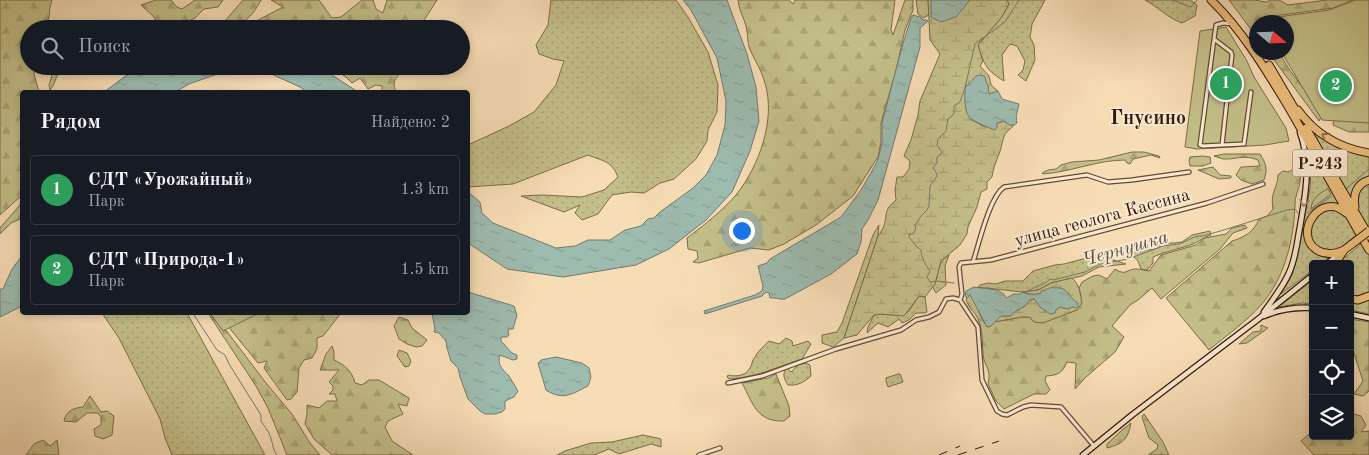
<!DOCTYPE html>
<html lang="ru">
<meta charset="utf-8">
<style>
:root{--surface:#171b24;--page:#20242c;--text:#f1f3f6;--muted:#9ea1a6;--line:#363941;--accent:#8c9099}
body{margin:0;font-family:"Old Standard TT",serif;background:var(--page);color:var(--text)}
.controls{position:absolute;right:15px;bottom:15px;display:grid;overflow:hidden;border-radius:5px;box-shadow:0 2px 8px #0003}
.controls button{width:45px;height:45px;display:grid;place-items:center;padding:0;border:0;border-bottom:1px solid var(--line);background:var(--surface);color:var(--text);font:25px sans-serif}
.compass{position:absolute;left:1249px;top:15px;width:45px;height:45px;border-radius:50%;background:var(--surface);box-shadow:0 2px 8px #0003;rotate:109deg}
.you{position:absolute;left:741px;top:230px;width:18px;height:18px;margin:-12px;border:4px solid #fff;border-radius:50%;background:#1a73e8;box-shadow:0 0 0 8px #1a73e833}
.badge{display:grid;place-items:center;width:32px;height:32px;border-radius:50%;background:var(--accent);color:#fff;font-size:16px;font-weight:700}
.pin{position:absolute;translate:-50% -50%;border:2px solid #fff;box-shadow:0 1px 5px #0006}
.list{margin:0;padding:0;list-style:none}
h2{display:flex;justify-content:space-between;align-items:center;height:65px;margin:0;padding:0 20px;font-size:21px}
h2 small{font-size:16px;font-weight:400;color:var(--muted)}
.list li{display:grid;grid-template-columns:32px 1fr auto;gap:15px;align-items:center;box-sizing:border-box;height:70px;margin:0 10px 10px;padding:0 10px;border:1px solid var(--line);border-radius:5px}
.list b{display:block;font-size:19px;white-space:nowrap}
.list p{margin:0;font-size:16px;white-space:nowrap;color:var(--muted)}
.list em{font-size:16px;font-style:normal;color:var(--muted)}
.icon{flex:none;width:28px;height:28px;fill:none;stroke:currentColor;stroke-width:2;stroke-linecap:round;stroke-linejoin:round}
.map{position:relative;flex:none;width:1369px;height:455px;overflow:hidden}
.search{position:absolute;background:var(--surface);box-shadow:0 2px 8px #0003;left:20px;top:20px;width:450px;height:55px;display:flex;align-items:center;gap:12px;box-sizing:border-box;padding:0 18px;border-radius:28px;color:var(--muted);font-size:19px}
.panel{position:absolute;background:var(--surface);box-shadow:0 2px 8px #0003;left:20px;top:90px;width:450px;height:225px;border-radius:5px}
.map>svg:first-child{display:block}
.grass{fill:url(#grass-dots);stroke:#7c6c4a}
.forest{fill:url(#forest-firs);stroke:#7c6c4a}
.wetland{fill:url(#wetland-marsh);stroke:#7c6c4a}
.park{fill:url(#park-crowns);stroke:#7c6c4a}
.garden{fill:#c4bf89;stroke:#7c6c4a}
.water{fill:url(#water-ripples);stroke:#737a6d}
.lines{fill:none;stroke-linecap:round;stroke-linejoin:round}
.stream{stroke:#737a6d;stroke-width:1}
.street-casing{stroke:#644a36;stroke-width:5.5}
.secondary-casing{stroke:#33190b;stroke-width:7}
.highway-casing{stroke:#33190b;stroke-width:9}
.street{stroke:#fae9d0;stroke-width:3}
.secondary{stroke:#fae9d0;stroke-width:4.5}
.highway{stroke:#ecbe7b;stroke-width:7}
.rail{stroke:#33190b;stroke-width:1;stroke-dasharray:9 9;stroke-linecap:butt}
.highway-bridge-casing{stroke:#33190b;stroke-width:9;stroke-linecap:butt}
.highway-bridge{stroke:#ecbe7b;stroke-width:7}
.oneway{stroke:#906c43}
.oneway2{stroke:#a08b77}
.labels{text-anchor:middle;stroke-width:4;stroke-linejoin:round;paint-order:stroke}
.shield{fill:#fae9d0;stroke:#6f5746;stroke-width:1}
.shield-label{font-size:16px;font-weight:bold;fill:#33190b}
.street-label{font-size:18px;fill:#33190b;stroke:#fae9d0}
.water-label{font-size:19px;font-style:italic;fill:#585244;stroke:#fae9d0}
.quarter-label{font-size:20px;font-weight:bold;fill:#33190b;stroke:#fae9d0}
</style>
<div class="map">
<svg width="1369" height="455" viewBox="0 0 1369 455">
<defs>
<pattern id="grass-dots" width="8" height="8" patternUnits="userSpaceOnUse" patternTransform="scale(1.25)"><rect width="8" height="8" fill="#c4bf89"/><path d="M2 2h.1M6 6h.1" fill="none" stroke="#a9a475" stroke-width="1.8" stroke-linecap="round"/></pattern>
<pattern id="forest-firs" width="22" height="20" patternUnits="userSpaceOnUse" patternTransform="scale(1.25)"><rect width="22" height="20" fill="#c4bf89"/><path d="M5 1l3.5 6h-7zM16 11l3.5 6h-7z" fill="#a9a475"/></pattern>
<pattern id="wetland-marsh" width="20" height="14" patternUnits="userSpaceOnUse" patternTransform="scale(1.25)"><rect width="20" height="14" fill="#c4bf89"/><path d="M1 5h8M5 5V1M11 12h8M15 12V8" fill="none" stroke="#a9a475"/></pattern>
<pattern id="park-crowns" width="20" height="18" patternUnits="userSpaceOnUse" patternTransform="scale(1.25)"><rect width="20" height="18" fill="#c4bf89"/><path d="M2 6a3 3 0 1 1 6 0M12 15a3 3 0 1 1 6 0" fill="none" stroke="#a9a475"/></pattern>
<pattern id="water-ripples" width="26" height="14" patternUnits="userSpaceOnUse" patternTransform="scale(1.25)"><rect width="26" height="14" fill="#9dbbaf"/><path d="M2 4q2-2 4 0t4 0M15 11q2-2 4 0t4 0" fill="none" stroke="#88a095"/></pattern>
</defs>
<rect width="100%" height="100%" fill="#f7ddb6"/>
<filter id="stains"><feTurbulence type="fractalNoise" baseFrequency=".004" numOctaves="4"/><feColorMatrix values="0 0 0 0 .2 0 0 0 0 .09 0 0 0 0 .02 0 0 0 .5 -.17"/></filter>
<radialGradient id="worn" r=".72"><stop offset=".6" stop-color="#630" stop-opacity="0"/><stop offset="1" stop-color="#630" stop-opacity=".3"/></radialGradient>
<path class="grass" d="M551,0H676L688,17L708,52L718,85L717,112L708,130L707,141L696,159L674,179L660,183L644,193L631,192L612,195L598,214L582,220L575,213L580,205L564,212L521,196L542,195L582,197L604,190L618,177C612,161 603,161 588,155L513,184L468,187V145L509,126L534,112L556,85L564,61L553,59L539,54L536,45L548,25Z
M1007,0H1045L1032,24L1030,37L1034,45L1035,60L1026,81L1018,75L1023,70L1025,61L1017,46L1010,44L1002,55L1004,81C986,70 984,65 978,45L1001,18L1009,4Z
M1145,0H1190L1197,5L1195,16L1182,23C1168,18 1158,7 1145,0Z
M1307,126C1326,141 1344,153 1369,155V178L1365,179L1353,205Z
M1306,139L1322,175L1343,209L1339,207L1314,212L1309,243L1331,256L1321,264H1313V270L1281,294L1292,275L1296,261L1310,189L1311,169Z
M1369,181V225L1366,227L1357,211L1356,193Z
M1331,208L1346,216L1357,234L1337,251L1331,253L1315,247L1309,232L1318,213Z
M879,225L878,236L844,338L833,347L822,343V335L837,332L842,323L873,235Z
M1210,231L1211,235C1202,238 1200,241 1193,244C1180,249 1166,251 1153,257V263L1147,270L1141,269L1138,261L1130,253L1155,249L1164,243H1174L1182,242L1192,235Z
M1362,243L1369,256V293L1366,295L1350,297V264H1337Z
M949,255L945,266L946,285L936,293L932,286L935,284L941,261Z
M1098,255L1113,256V260L1126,264L1099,267L1082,276L1051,283L1038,290L1022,292L978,287L980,285L988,283L996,284L1005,281H1023L1033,271L1055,265L1064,264Z
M1313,280V304L1302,303L1279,307Z
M919,296L925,297L927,312L924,313H916L909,320L902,323L899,319L888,327L878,323L867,333L868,327L874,315L880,314L896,315L908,312Z
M1369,299V314L1350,310V302Z
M102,313H187L265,455H172L165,438L160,419L119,338Z
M786,338L792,341L793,346L808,341L811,344L802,359C778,367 754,378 729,379L727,377L728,375C735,377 746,376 750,368C752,365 752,360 755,357C758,351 764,346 769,341L779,344Z
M806,363L810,365L811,376C804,382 798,386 788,385C785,380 781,374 787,368L791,372L798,365Z
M898,374H900L903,382L888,387L886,381V378Z
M643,435L661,439V447L651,444L619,454L609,449L594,455H557L565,451L591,443L612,442Z"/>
<path class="forest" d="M0,0H52C47,13 53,16 43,29H29V66H35L34,74L39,92H22V218L11,223L0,234V228L20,205L21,196L0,215Z
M156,0H171L177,7L182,9L195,0H223L218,7L204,9L195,18L187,22L167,23L159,26L153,16L141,5Z
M243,0H261C252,18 239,29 218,29Z
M271,0H319L332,18L341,17L362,0H373L376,9L383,13L387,0H437L419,28L412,25V29H244L243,28L283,7Z
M738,0H789L793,4L795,0H895L891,30L893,35L905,0H913V10L905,30L896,70L881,123V142L878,157L853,196L816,225L784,244L769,250L750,248L699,263L693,262L698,258L697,251L688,249L687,238C704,225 722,211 736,195C759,166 776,120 765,83C762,72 756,62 751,52C747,44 748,34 746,26C743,16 739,10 738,0Z
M916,0H928L929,15L923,18L918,14Z
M1229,0H1254L1266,2L1271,0H1279L1288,5L1327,0H1353L1333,8L1259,18L1261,22H1256V36Z
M1269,53H1279L1291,72L1323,113L1319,121Z
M48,66H61L53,86L50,90L49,85L52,76Z
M336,66H404L406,69C397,77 391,79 396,92H382V86L376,85L368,89L360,78L352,83L346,77L334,69Z
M1334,120L1369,122V132H1349L1333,125Z
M1132,152H1144L1159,156L1160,158L1151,155L1133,159L1130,164L1127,163L1125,160C1097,160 1071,172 1043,174L1042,173L1048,170L1056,169L1061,165L1072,162L1099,160Z
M1224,154H1260C1266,164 1268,168 1264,180L1252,184L1241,180L1236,175L1241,167L1260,166L1258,160C1244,154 1235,160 1223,159C1220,158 1217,157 1214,156Z
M1203,156L1210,157L1211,163L1203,166H1190L1189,160L1190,157Z
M1213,167L1220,175L1231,176V178L1219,179L1198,170Z
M1298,167C1305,180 1295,192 1295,204C1294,239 1285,278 1261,305C1247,321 1226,336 1209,350L1166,298L1232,241C1245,237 1254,232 1259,219L1267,216L1273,209C1270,191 1277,191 1278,175L1283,171L1288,172Z
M1328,189L1331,194L1311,209C1311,200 1320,192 1328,189Z
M1245,225L1247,228L1233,233L1220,249L1161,299L1152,288L1138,300L1130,305L1112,326L1124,337L1115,352L1086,377L1075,389L1076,363L1067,362C1062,373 1059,375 1046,376L1045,381L1050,390L1046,394H1034L1004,409L996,401L988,384C992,368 984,367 983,354C982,342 983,330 978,319C974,310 969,310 966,299L970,295L973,299L982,319L987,327L991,326L994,322L1022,317L1053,318L1077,310L1081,296L1079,288L1082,282L1093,276L1099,275L1107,279L1115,269C1126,276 1125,270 1135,269C1139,269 1145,270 1149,271L1161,255L1196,245L1205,238L1226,234L1232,228Z
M208,313H213L266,383L292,414L310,443L320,455H287L268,408L256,386Z
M220,313H341L323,336L317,338V349L312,358L304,360L299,368L297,392L291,399L287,400L264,368L267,361L258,363L231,330Z
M399,317L408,320L412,328L427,340L422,346L416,347L407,344L399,339L394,326Z
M1350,319L1369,322V391L1363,396L1354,394L1363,381L1350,341Z
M1261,325L1268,328L1247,343L1239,344L1253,332L1261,331Z
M332,346L334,352V360C345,365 352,371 355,383L362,385L369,380H379L409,398L407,406L398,404L403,414L388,421L385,427L392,441L413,455H332L314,439L305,424L307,414V405L319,408L327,401H337L335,394H329L333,390V386L329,382L339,370H320L326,354Z
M399,350L407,353L411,361L409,366L405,367L397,356Z
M776,374L789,406L790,416L784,421C757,422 753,404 742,383L768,378Z
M90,396L101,412L107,411L114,416L112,435L103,439L95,436L94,429L101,425V417L98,413H87L76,422L64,421C66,411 73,408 83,407Z
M1350,413L1361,416L1366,425L1361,432L1369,431V455H1314L1301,441L1313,431V436H1350Z
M1144,414L1163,442L1169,455H1148L1157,449L1158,445L1149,438L1142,417Z
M1131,423C1128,439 1123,444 1107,448V444L1122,430Z
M43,440L50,446L57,440L59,455H26L34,444Z"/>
<path class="wetland" d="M928,0H1007L1009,4L1001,18L978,45L983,61L980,66L989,76L991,85L998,91L988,95V86L985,81L970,119L985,127L1004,121L1010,125H1014C1011,129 1007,131 1005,134C1002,140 1002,147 999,154C996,162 993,168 992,177L987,182V189L981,192L977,207L968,227L967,234L960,245L941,261L935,284L925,297L919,296L904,316L880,314L874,315L857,335L844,338L878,236C880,233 883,229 884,226C888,212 883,211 896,200L895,190L897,177H903L909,169L910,161L904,156L911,140L918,115L920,101L940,54L930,40Z
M1072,278C1080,285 1080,294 1082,303L1077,310L1043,323L1034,322L1029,317H1022L994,322L1001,316H1010L1016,311L1025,306L1029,300L1034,299L1045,311L1056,310L1060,307C1068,310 1072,309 1075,301C1069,297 1068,291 1061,288L1044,291L1040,294L1033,295L1022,292L1038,290L1051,283Z"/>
<path class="park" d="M210,313H259L223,331Z"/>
<path class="garden" d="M1356,0H1369V123L1322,120L1282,53L1286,52V22H1265L1263,19L1329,10Z
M1226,27L1247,61L1254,77L1286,128L1289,141L1265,145L1197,149L1185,147L1200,31Z"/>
<path class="water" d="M683,0H727L747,54L756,87L759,121L750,151L732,192L706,220L669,249L636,265L563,277L507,269L468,243V192L480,202L482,213L493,223L556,248L575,246L588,240H610L625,230L641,226L648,219L654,218L660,212L693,188L706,175L717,155L725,125L726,101L717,58L691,10Z
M931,0H970L956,17L941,22L931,17Z
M913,15L920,17L923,20H926L928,21L920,28V47L878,200L868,220L862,229L861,242L857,254L831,274L785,299C779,300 776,297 770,298L769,293L766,292L762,296L705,314L704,311L755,295L762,291L763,286L758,266L767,263L770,259L841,217L861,190L877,162L882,144V123L902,47L911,18Z
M143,66H322L332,75L358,92H307L300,87L269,73L250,70L223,72L189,84L175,92H104L127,75Z
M981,75L985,77L986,81L988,86L989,94L998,91L1002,99L1019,104C1018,110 1015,116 1017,123L1014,125H1010L1004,121L997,123V127L995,130C989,128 972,121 969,117C964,110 965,97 965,88L976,76Z
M22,256V304L20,307L0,317V289H3L12,269Z
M974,287L997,290L1004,294L1006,298L1014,294H1020L1022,292L1028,294H1040L1042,290L1044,291C1049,286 1055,288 1061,288C1070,292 1070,299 1077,302L1078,306L1076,308L1073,307L1067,309L1060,307L1056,310L1055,313L1050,314L1040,307L1034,299L1030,300L1025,306L1016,311L1010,316H1001L991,326L987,327L970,295L967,298L965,296L966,291Z
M468,292L514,306L517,315L513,329H509L508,332L509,335L507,337H501V341L512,353L517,355V359L513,360L500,355C497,365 502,369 509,376C512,381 515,386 518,391L514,397L505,401V409L502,412L495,414H485L480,411L468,399L460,377L458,368L451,361L447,348L446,341L439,333L434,332L435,329L432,313L468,312Z
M556,357L582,363L589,368L591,377L588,386C572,394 563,401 546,390L538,363L541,360Z"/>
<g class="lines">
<path class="stream" d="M1172,0L1191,7L1197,0
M1347,188L1369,169
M1307,213L1332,196
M954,283L937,281L930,282L927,277L930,271C926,266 921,257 921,250L916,246L909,237V234H913L916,229L915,225L921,216L927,210L929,206L930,186L937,176V174L933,168L937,163V157L940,155L942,152L937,145L938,139L946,131L948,119L953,115L954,113V106L960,102L965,88L975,44L1005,22L1019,0
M1025,293C1033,286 1044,286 1050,279L1053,280L1085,272L1100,264L1128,259L1163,246L1179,244L1197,236H1203L1227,229L1287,210L1295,209L1298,213
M192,312L217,350L225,355L229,364L261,415V421C265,427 270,433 271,439C274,447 272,448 277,455"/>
<defs>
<path id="street" d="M1232,24L1223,23L1216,25L1214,39L1231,52L1232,55L1222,145L1244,144L1251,92
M1214,39L1200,145L1203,146L1222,145
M973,262C979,244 989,198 1004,187L1087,175L1108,182L1132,180L1189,172
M960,300L978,327L982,380L997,411L1002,414L1007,415L1023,407L1031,405L1061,407L1094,446
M728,383L762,376L836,349L901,330L916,320L929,317L939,312L946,299L953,298L960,300L962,294L959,267L961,263L991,260L1207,203L1263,184
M699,455L720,448"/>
<path id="secondary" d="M1327,264L1338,255
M1264,312C1273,299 1283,287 1289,273C1295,260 1297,245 1299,232C1305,198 1312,166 1300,132
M1350,314L1369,318
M1264,316C1280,309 1296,307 1313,308
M1083,455L1132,415L1257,320L1313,275"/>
<path id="highway" d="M1211,0C1243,31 1266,70 1289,108C1316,155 1342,203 1369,250
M1269,65L1299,116
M1298,110C1315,134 1340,148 1369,153
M1306,128L1369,236
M1355,207C1353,195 1356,184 1369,180
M1344,250C1335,254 1326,256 1317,250C1292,234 1321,190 1346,213
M1335,264L1344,250L1352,244
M1350,299L1358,300L1369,296"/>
</defs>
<use href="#street" class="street-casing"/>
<use href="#secondary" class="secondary-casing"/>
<use href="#highway" class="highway-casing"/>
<use href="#street" class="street"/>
<use href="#secondary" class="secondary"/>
<use href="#highway" class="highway"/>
<path class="rail" d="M939,455L960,446
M958,455L999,441"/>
<defs>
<path id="highway-bridge" d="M1352,244L1369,231"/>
</defs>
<use href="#highway-bridge" class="highway-bridge-casing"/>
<use href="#highway-bridge" class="highway-bridge"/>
</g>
<defs><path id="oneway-chevron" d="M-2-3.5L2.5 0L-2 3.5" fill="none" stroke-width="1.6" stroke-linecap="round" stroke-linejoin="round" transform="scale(1.25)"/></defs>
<use class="oneway" href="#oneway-chevron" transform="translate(1325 136) rotate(-146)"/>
<use class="oneway2" href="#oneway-chevron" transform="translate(1304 203) rotate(99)"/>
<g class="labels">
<rect class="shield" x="1292.5" y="149.5" width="55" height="27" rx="4"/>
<g class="shield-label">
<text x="1320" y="169">Р-243</text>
</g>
<g class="street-label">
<text transform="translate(1102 217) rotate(-15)" y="6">улица геолога Кассина</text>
</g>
<g class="water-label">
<text transform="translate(1125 247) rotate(-16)" y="7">Чернушка</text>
</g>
<g class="quarter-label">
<text x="1148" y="124">Гнусино</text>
</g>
</g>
<rect width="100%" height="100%" filter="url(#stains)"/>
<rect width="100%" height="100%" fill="url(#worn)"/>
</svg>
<div class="controls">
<button>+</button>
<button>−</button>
<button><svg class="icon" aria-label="locate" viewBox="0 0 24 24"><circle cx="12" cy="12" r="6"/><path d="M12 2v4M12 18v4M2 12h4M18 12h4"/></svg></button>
<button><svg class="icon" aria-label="layers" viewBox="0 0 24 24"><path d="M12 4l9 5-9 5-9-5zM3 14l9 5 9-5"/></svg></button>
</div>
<svg class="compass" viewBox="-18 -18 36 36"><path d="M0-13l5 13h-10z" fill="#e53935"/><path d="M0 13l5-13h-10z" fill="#9ea1a6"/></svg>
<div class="you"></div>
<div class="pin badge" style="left:1226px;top:84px;background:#2e9e5b">1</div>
<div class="pin badge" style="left:1336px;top:86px;background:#2e9e5b">2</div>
<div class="search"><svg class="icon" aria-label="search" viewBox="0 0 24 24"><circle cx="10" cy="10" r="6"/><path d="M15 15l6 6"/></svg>Поиск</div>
<section class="panel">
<h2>Рядом<small>Найдено: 2</small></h2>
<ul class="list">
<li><span class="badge" style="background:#2e9e5b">1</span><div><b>СДТ «Урожайный»</b><p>Парк</p></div><em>1.3 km</em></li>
<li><span class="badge" style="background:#2e9e5b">2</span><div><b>СДТ «Природа-1»</b><p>Парк</p></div><em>1.5 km</em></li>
</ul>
</section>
</div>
